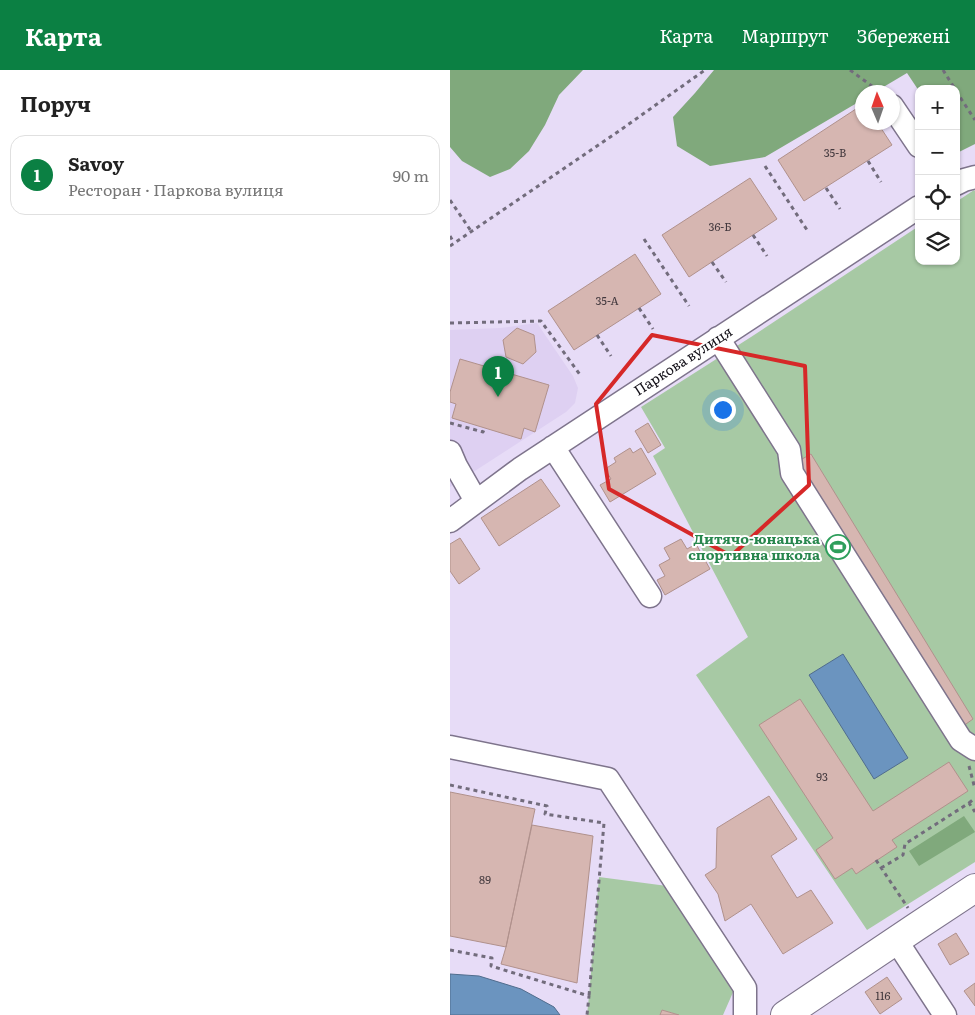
<!DOCTYPE html>
<html lang="uk">
<meta charset="utf-8">
<style>
:root{--surface:#fff;--page:#f2f2f2;--text:#222;--muted:#767676;--line:#e0e0e0;--accent:#0b8043}
body{margin:0;font-family:Literata,serif;background:var(--page);color:var(--text)}
.controls{position:absolute;right:15px;top:15px;display:grid;overflow:hidden;border-radius:10px;box-shadow:0 1px 4px #0004}
.controls button{width:45px;height:45px;display:grid;place-items:center;padding:0;border:0;border-bottom:1px solid var(--line);background:var(--surface);color:var(--text);font:25px sans-serif}
.compass{position:absolute;left:405px;top:15px;width:45px;height:45px;border-radius:50%;background:var(--surface);box-shadow:0 1px 4px #0004;rotate:358deg}
.you{position:absolute;left:272px;top:339px;width:18px;height:18px;margin:-12px;border:4px solid #fff;border-radius:50%;background:#1a73e8;box-shadow:0 0 0 8px #1a73e833}
.badge{display:grid;place-items:center;width:32px;height:32px;border-radius:50%;background:var(--accent);color:#fff;font-size:16px;font-weight:700}
.pin{position:absolute;translate:-50% -41px;filter:drop-shadow(0 1px 2px #0008)}
.pin::after{content:'';position:absolute;top:26px;width:18px;height:15px;background:inherit;clip-path:polygon(0 0,100% 0,50% 100%)}
.list{margin:0;padding:0;list-style:none}
h2{display:flex;justify-content:space-between;align-items:center;height:65px;margin:0;padding:0 20px;font-size:21px}
h2 small{font-size:16px;font-weight:400;color:var(--muted)}
.list li{display:grid;grid-template-columns:32px 1fr auto;gap:15px;align-items:center;box-sizing:border-box;height:80px;margin:0 10px 10px;padding:0 10px;border:1px solid var(--line);border-radius:15px}
.list b{display:block;font-size:19px;white-space:nowrap}
.list p{margin:0;font-size:16px;white-space:nowrap;color:var(--muted)}
.list em{font-size:16px;font-style:normal;color:var(--muted)}
.icon{flex:none;width:28px;height:28px;fill:none;stroke:currentColor;stroke-width:2;stroke-linecap:round;stroke-linejoin:round}
.map{position:relative;flex:none;width:525px;height:945px;overflow:hidden}
header{display:flex;align-items:center;gap:30px;box-sizing:border-box;height:70px;padding:0 25px;background:var(--accent);color:#fff}
header strong{font-size:24px}
nav{display:flex;gap:28px;margin-inline-start:auto;font-size:18px}
main{display:flex}
aside{flex:1;background:var(--surface)}
.map>svg:first-child{display:block}
.built{fill:#ded0f2}
.green{fill:#a7c9a4}
.forest{fill:#80a97c}
.water{fill:#6b94bf;stroke:#506c8d}
.building{fill:#d6b6b1;stroke:#b0918c}
.lines{fill:none;stroke-linecap:round;stroke-linejoin:round}
.minor-casing{stroke:#7e748c;stroke-width:25}
.major-casing{stroke:#7e748c;stroke-width:30}
.path{stroke:#726c7c;stroke-width:3;stroke-dasharray:4 4;stroke-linecap:butt}
.minor{stroke:#fff;stroke-width:22}
.major{stroke:#fff;stroke-width:28}
.marked{fill:none;stroke:#d62828;stroke-width:4;stroke-linejoin:round}
.labels{text-anchor:middle;stroke-width:4;stroke-linejoin:round;paint-order:stroke}
.number-label{font-size:11px;fill:#43393e}
.street-label{font-size:14px;fill:#120f17;stroke:#fff}
.leisure-label{font-size:14px;font-weight:bold;fill:#27864d;stroke:#fff;text-anchor:end}
</style>
<header>
<strong>Карта</strong>
<nav><a>Карта</a><a>Маршрут</a><a>Збережені</a></nav>
</header>
<main>
<aside>
<h2>Поруч<small></small></h2>
<ul class="list">
<li><span class="badge">1</span><div><b>Savoy</b><p>Ресторан · Паркова вулиця</p></div><em>90 m</em></li>
</ul>
</aside>
<div class="map">
<svg width="525" height="945" viewBox="0 0 525 945">
<rect width="100%" height="100%" fill="#e7dcf7"/>
<path class="built" d="M87,253L123,306L128,318L125,333L116,342L0,417V260L50,258Z"/>
<path class="green" d="M524,120L525,121V792L417,860L246,605L298,567L203,386L215,378L191,337L301,267L469,156V191H506V132Z
M149,807L217,816L284,920L273,945H229L212,940L210,945H137L139,926Z"/>
<path class="forest" d="M0,0H133L109,25L95,55L79,81L60,99L40,107L12,91L0,77Z
M264,0H525V74L509,82L506,77V19H469V21L457,3L425,22H412V30L315,87L260,96L227,76L223,47L245,23Z
M514,746L525,762L469,796L459,781Z"/>
<path class="water" d="M393,584L458,688L424,709L359,605Z
M0,904L29,906L71,919L104,937L110,945H0Z"/>
<path class="building" d="M412,35V52H427L442,75L354,131L328,90Z
M300,108L327,149L239,207L212,165Z
M185,184L211,224L124,280L98,241Z
M67,258L84,265L86,282L73,294L56,287L53,270Z
M10,289L99,315L85,362L74,358L71,369L2,348L6,334L0,332V322Z
M198,353L211,375L198,383L185,361Z
M180,378L183,383L191,378L206,404L160,432L150,415L161,409L155,399L166,392L164,388Z
M361,384L523,649L509,659L343,394Z
M91,409L110,436L49,476L31,448Z
M10,468L30,499L9,514L0,501V474Z
M231,469L237,479L246,474L260,499L215,525L207,510L215,506L209,495L220,489L214,478Z
M350,629L423,741L499,692L518,721L442,770L447,777L406,804L402,798L385,809L366,780L383,768L309,655Z
M0,722L85,739L56,877L0,866Z
M319,726L347,769L321,786L347,828L361,820L383,853L333,884L301,834L275,851L268,824L255,805L266,798L267,758Z
M82,755L143,766L127,913L51,894L56,877Z
M506,863L519,884L500,895L488,874Z
M437,907L452,929L430,944L415,922Z
M525,913V936L514,921Z
M212,940L229,945H210Z"/>
<g class="lines">
<defs>
<path id="minor" d="M442,36L469,76
M506,114L514,110L525,107
M268,268L339,380L342,403L511,670L525,679
M103,377L200,526
M0,382L6,396L26,431
M0,451L70,399L469,137
M0,677L158,709L295,918V945
M446,870L495,945"/>
<path id="major" d="M335,945L466,857L525,818"/>
</defs>
<use href="#minor" class="minor-casing"/>
<use href="#major" class="major-casing"/>
<path class="path" d="M400,0L430,22
M493,0L505,19
M506,21L525,50
M418,91L431,112
M315,96L357,160
M376,118L390,139
M0,130L21,161
M303,165L317,186
M0,166L4,173
M194,169L239,236
M0,176L169,61L255,0
M262,192L276,212
M189,238L203,259
M0,253L91,251L131,306
M147,265L161,286
M0,353L33,362L35,357
M519,696L525,719
M0,715L97,736L95,744L154,753L139,926
M519,733L525,728
M426,790L458,838
M431,798L453,785L455,774L519,733L525,742
M0,880L42,888L41,896L139,926L137,945"/>
<use href="#minor" class="minor"/>
<use href="#major" class="major"/>
</g>
<path class="marked" d="M202,265L355,296L359,415L281,486L159,419L146,334Z"/>
<defs>
<symbol id="stadium-ring" viewBox="-11 -11 22 22"><circle r="9.5" fill="#fff" stroke="#2e9e5b" stroke-width="1.5"/><path d="M0-5a6.5 5 0 1 0 0 10a6.5 5 0 1 0 0-10ZM-3.5-1.8h7v3.6h-7Z" fill="#2e9e5b"/></symbol>
</defs>
<g fill-rule="evenodd">
<use href="#stadium-ring" x="374" y="463" width="28" height="28"/>
</g>
<g class="labels">
<g class="number-label">
<text x="385" y="87">35-В</text>
<text x="270" y="161">36-Б</text>
<text x="157" y="235">35-А</text>
<text x="372" y="711">93</text>
<text x="35" y="814">89</text>
<text x="433" y="930">116</text>
</g>
<g class="street-label">
<text transform="translate(233 291) rotate(-33)" y="5">Паркова вулиця</text>
</g>
<g class="leisure-label">
<text x="370" y="474">Дитячо-юнацька<tspan x="370" dy="16">спортивна школа</tspan></text>
</g>
</g>
</svg>
<div class="controls">
<button>+</button>
<button>−</button>
<button><svg class="icon" aria-label="locate" viewBox="0 0 24 24"><circle cx="12" cy="12" r="6"/><path d="M12 2v4M12 18v4M2 12h4M18 12h4"/></svg></button>
<button><svg class="icon" aria-label="layers" viewBox="0 0 24 24"><path d="M12 4l9 5-9 5-9-5zM3 14l9 5 9-5"/></svg></button>
</div>
<svg class="compass" viewBox="-18 -18 36 36"><path d="M0-13l5 13h-10z" fill="#e53935"/><path d="M0 13l5-13h-10z" fill="#767676"/></svg>
<div class="you"></div>
<div class="pin badge" style="left:48px;top:327px">1</div>
</div>
</main>
